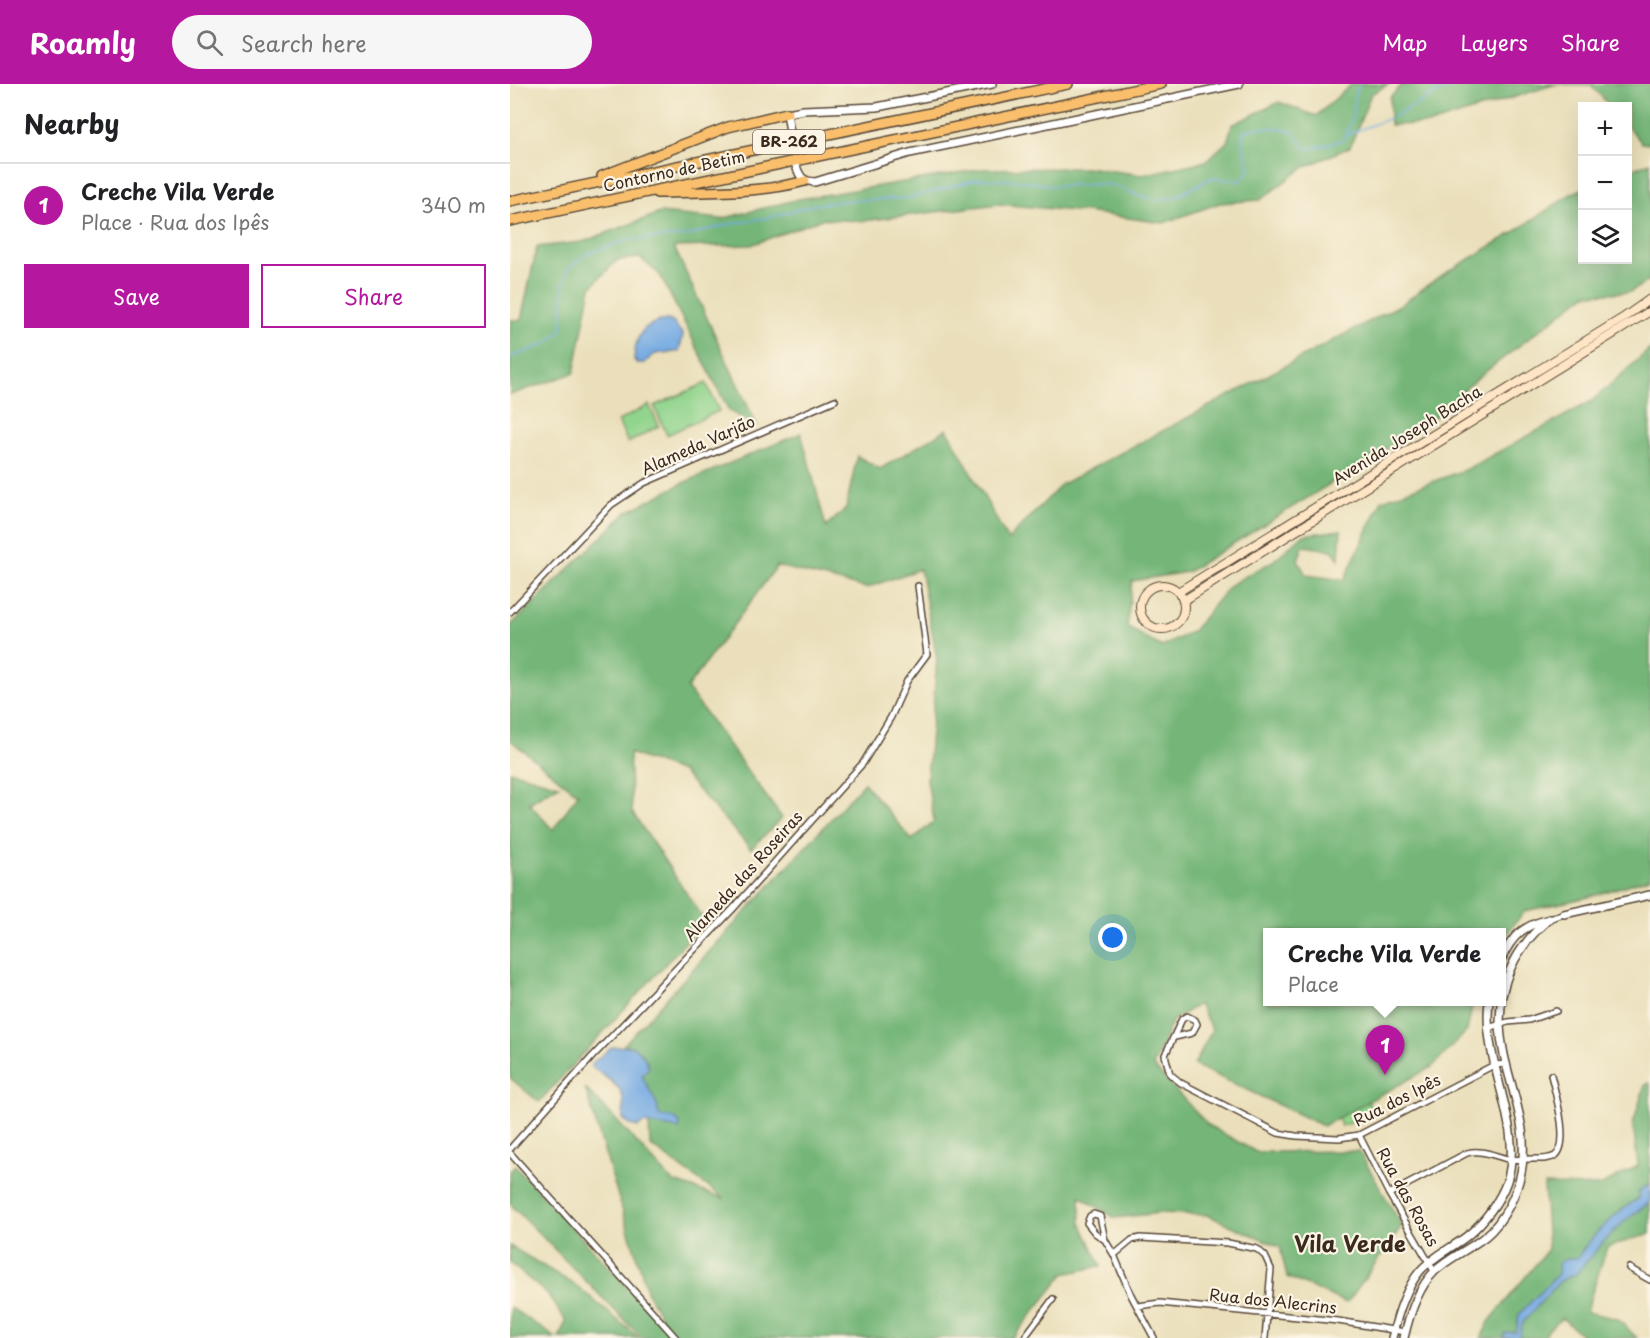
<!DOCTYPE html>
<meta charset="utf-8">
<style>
:root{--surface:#fff;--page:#f6f6f6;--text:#202124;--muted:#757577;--line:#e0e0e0;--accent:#b5179e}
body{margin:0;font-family:"Playpen Sans",sans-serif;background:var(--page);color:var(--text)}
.controls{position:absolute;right:18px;top:18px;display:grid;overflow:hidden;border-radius:0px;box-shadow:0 6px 24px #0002}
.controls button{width:54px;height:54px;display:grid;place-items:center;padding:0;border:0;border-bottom:2px solid var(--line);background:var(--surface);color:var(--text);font:30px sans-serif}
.you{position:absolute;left:603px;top:854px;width:21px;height:21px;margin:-15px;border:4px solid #fff;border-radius:50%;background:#1a73e8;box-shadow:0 0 0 9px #1a73e833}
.badge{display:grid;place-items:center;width:39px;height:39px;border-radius:50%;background:var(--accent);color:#fff;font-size:20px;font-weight:700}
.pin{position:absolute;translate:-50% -50px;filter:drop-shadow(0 2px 3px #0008)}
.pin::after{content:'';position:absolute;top:32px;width:21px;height:18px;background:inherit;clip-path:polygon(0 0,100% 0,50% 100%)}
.popup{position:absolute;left:753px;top:844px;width:243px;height:78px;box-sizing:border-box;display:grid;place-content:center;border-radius:0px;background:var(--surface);filter:drop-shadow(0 2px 4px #0005);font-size:20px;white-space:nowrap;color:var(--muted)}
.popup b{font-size:22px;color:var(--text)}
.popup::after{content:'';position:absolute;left:50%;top:100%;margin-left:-12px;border:12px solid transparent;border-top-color:var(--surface)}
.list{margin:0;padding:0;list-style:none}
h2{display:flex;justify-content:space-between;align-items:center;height:78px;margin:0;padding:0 24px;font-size:26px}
h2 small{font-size:20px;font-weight:400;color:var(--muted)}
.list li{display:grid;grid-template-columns:39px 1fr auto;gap:18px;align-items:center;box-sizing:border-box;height:84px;padding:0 24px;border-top:2px solid var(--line)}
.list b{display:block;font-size:22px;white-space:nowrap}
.list p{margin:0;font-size:20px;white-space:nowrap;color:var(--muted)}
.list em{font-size:20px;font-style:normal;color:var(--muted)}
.actions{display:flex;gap:12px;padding:18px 24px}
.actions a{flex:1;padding:14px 0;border:2px solid var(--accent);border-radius:0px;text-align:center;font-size:21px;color:var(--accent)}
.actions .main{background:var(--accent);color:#fff}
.icon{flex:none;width:33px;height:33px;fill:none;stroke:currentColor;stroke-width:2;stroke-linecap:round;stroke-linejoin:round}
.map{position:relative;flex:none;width:1140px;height:1254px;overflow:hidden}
header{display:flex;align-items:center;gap:36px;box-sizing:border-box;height:84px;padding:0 30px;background:var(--accent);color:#fff}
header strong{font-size:28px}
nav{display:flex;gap:33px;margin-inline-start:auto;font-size:21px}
.search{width:420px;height:54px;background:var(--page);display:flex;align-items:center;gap:15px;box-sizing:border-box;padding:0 21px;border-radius:33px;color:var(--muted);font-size:22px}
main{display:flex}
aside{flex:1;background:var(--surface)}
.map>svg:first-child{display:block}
.green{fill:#91d48d;stroke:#667f56;stroke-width:1.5}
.forest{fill:#74b678;stroke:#58704b;stroke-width:1.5}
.water{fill:#75aae3;stroke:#586a80;stroke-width:1.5}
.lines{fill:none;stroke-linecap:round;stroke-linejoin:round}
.stream{stroke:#75aae3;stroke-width:1.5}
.tertiary-tunnel{stroke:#c7bb9b;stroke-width:7;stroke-dasharray:7 3.5;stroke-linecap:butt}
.minor-casing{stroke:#554535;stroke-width:8}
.tertiary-casing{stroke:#554535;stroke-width:10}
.secondary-casing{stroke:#554535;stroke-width:10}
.motorway-casing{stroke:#554535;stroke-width:12}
.minor{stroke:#fff;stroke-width:5}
.tertiary{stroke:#fff;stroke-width:7}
.secondary{stroke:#fde5c5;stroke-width:8}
.motorway{stroke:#f9bf6d;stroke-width:9}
.labels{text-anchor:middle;stroke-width:4.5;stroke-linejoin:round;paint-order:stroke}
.shield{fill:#fcf5e5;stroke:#75675a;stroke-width:1.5}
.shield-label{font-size:15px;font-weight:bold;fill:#3b2a1e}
.street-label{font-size:16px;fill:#3b2a1e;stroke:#fcf5e5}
.district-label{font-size:22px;font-weight:bold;fill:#3b2a1e;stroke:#fcf5e5}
</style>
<header>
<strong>Roamly</strong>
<div class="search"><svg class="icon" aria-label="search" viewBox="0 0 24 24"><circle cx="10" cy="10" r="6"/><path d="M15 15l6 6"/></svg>Search here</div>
<nav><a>Map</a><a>Layers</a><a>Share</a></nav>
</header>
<main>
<aside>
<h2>Nearby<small></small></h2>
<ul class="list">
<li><span class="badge">1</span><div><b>Creche Vila Verde</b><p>Place · Rua dos Ipês</p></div><em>340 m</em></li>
</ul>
<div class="actions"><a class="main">Save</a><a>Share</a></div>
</aside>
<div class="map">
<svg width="1140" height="1254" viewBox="0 0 1140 1254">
<rect width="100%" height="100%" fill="#fcf5e5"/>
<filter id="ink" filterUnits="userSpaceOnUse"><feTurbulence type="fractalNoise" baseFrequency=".0167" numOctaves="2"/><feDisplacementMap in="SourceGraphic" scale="12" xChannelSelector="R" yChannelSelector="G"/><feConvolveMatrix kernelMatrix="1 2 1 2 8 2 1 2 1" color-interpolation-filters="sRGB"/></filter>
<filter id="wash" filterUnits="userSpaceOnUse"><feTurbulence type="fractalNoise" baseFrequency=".008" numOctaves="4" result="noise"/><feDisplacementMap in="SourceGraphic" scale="24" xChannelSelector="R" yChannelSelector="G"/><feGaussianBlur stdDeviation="1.35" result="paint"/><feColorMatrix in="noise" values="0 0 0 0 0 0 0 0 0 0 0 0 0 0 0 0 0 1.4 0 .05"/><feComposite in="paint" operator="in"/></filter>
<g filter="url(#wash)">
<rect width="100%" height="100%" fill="#eadfba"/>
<path class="green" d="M196,299L209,327L157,351L144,322Z
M139,321L149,342L118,359L108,337Z
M848,983L863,1032L831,1042L815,993Z"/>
<path class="forest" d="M842,0H879L861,10L840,63L793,84L750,116L710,119L653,139L576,128L488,120L353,137L312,135L241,161L164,163L247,342L219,327L150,191L130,174L107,176L81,203L64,289L0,311V236H11L27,163L72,158L150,129L211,135L289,115L473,85L583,84L632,91L696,77L717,58L722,41L769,18L806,32Z
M893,0H1140V60L1132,59L1118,43V22H1100L1081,1L1046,0L920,40L880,41V13Z
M1140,78V196L1120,208L1076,210L965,296L916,341L677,488L622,497L617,543L652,563L683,547L720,501L763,477L793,451L831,446L829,475L822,466L793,462L788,476L796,491L834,496L872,416L957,385L1082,317L1140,265V794L1079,813L1015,827L992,855V848H758V918H963L957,947L922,983L813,1042L684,981L702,946L689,920L663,936L643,982L698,1041L746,1068L849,1067L892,1142L837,1219L777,1193L770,1163L697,1131L650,1129L605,1134L570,1112L571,1139L591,1182L554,1190L503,1254H132L0,1120V1087L5,1082L159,1248L138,1210L75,1004L94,1023L162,1097L215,1115L140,1061L138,1018L107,968L354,699L402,756L424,737L417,696L427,575L410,485L356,504L267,482L177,604L272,734L241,765L172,688L119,669L122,728L195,837L29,1018L0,994V687L49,701L19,719L43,746L68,710L0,656V542L117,428L173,399L291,349L316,443L336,424L347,372L370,385L437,345L498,456L552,400L892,220L926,195L1001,150L1061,110L1072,105V176H1118V87Z
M1140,999V1150L1097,1163L1076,1228L1108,1235L1127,1254H1075L1052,1234L1036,1248L1034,1254H971L979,1238L1038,1165L1034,1101L1090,1102L1128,1082L1123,1040L1135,1000Z
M0,1162L67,1202L129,1254H49L56,1237L38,1211L0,1179Z
M0,1223L46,1254H0Z"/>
<path class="water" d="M158,236L163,238L173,251L169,267C156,272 147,263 135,279H127L124,276C125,252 133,238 158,236Z
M120,962C130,965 135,973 139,983L132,992L147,1020L149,1032L164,1034L170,1039L169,1045L134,1039L128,1043L120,1041L113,1035C116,1000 107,1003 82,983V979L102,963Z
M1140,1100V1118L1116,1136L1095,1156L1067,1189L1050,1197L1013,1238L1009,1254H993L995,1249L1006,1248L1009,1230L1048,1190V1180L1056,1174H1067C1084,1149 1104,1130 1129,1114V1107Z"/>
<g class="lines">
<path class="stream" d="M836,51L883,33L932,6L950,0
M0,274L39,258L52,246L53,200L58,185L76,170L117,156L176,152L220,140L261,133L303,121L335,117L399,114L469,95L513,97L544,102L593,100L608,102L626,111L649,116L666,113L701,94L731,97L740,86L732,58L734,47C744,43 772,42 782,48C787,52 791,58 794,64L800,65L833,56L842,35L846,7L850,0"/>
</g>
</g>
<g filter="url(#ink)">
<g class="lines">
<path class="tertiary-tunnel" d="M281,54L286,81"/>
<defs>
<path id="minor" d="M0,528L101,421L134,399L325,316
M1039,835L1054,830
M978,944L998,938L1019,936L1046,927
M665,953L682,949L687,940L685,936L677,932L672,935L655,971L660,990L671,999L768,1049L786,1052L829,1054L849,1051L984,981L997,980
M849,1051L879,1110L924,1187
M0,1065L82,973L222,826L353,679L381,633L397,597L417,570L408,502
M0,1069L166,1254
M879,1110L957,1069C972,1065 984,1072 998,1075C1006,1076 1014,1075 1022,1075C1029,1075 1038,1076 1045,1072C1061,1061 1045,1008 1041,991
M595,1156L590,1132L584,1130L580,1132L577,1139L585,1149L595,1156L604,1171L621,1211L644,1254
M604,1171L622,1156L630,1154L718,1159L747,1165L755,1172L761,1185L755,1254
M1119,1184L1140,1196
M628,1222L650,1219L828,1237L895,1248
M514,1254L543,1215"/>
<path id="tertiary" d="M280,48L277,29L293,26L367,23L482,0
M286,82C290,93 292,97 305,98L400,69L729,0
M1054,830L1140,811
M992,874C1002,852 1013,842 1036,836
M992,912C998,881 1015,855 1039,835
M882,1254C887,1232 895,1205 910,1187C923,1172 942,1164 957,1152C974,1138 990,1117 997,1097C1015,1042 971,977 979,918
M894,1254C899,1232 908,1204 924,1188C937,1175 954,1168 969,1157C988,1145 1003,1119 1009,1097C1025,1040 992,995 990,940C990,933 991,925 991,918"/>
<path id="secondary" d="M630 523a22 22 0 1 1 44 0a22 22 0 1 1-44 0Z
M668,508L1113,234L1140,215
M673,517L1140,227"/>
<path id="motorway" d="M92,92L218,43L277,29
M147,109C196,107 248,110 295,97
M0,117L558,0
M0,137L651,0"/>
</defs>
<use href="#minor" class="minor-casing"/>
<use href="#tertiary" class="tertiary-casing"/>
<use href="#secondary" class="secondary-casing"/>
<use href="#motorway" class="motorway-casing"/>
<use href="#minor" class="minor"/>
<use href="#tertiary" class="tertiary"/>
<use href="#secondary" class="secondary"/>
<use href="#motorway" class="motorway"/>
</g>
</g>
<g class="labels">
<rect class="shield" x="243" y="46" width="72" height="24" rx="4.5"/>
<g class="shield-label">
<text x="279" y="63">BR-262</text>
</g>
<g class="street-label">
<text transform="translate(164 87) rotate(-12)" y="6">Contorno de Betim</text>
<text transform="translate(897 351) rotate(-32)" y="6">Avenida Joseph Bacha</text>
<text transform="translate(188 361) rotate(-24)" y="6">Alameda Varjão</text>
<text transform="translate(233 792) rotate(-48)" y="6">Alameda das Roseiras</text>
<text transform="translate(887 1016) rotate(-27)" y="6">Rua dos Ipês</text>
<text transform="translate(898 1113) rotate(61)" y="6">Rua das Rosas</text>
<text transform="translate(763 1217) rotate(6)" y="6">Rua dos Alecrins</text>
</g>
<g class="district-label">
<text x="840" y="1168">Vila Verde</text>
</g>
</g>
</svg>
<div class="controls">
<button>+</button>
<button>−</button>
<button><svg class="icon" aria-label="layers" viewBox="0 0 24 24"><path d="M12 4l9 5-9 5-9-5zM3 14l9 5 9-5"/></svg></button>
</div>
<div class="you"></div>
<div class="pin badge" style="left:875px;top:991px">1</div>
<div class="popup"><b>Creche Vila Verde</b>Place</div>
</div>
</main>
